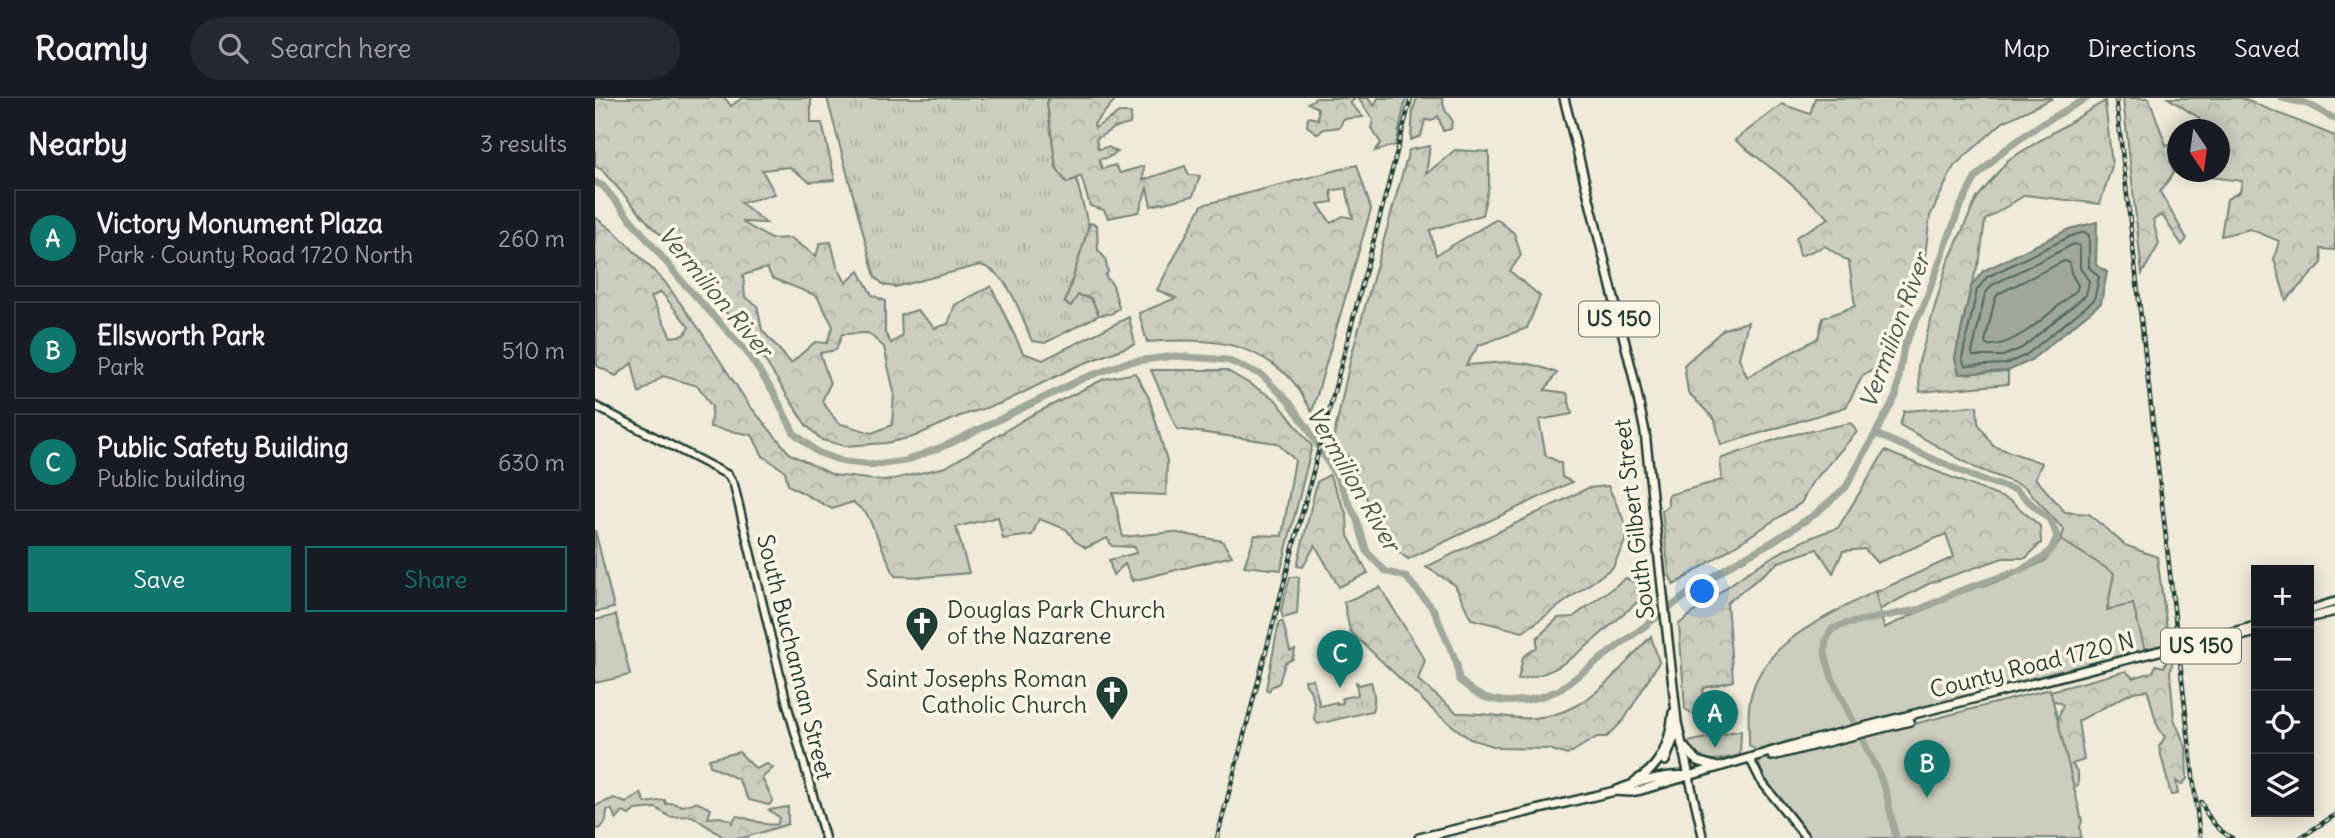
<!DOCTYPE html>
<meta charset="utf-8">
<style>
:root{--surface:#171b24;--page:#242831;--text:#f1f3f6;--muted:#9ea1a6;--line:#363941;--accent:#0f766e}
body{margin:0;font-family:Delius,sans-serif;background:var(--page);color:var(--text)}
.controls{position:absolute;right:21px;bottom:21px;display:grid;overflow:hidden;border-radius:0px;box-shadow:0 4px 18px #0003}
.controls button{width:63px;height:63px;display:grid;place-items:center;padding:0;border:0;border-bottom:2px solid var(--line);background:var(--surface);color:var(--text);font:35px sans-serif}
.compass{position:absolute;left:1572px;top:21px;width:63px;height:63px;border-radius:50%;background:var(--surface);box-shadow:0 4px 18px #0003;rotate:167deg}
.you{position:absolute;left:1108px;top:494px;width:24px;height:24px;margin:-18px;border:5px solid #fff;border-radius:50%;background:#1a73e8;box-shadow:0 0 0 10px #1a73e833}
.badge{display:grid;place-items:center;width:46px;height:46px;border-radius:50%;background:var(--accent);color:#fff;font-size:23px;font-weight:700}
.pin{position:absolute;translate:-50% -58px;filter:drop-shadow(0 2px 4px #0008)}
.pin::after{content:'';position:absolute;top:37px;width:24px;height:21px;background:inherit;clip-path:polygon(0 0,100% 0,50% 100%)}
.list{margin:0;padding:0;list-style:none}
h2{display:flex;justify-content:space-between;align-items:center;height:91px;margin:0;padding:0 28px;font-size:30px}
h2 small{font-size:23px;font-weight:400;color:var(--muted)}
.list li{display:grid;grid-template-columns:46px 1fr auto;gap:21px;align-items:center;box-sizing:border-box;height:98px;margin:0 14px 14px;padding:0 14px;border:2px solid var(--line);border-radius:0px}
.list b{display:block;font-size:26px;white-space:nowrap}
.list p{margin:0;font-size:23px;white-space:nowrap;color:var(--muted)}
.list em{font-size:23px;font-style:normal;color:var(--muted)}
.actions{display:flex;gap:14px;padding:21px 28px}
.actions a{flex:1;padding:16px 0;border:2px solid var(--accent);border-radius:0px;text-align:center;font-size:24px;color:var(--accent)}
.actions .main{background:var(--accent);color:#fff}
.icon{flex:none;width:38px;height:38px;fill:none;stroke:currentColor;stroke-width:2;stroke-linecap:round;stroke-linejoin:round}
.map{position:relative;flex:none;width:1740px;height:740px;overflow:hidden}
header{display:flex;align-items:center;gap:42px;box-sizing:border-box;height:98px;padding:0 35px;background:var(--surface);border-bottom:2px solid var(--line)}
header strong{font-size:33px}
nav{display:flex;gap:38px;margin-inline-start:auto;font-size:24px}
.search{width:490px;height:63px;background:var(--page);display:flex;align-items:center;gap:18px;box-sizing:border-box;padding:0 24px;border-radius:38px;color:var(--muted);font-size:26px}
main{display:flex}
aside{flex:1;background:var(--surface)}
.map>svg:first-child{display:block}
.grass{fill:url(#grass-tufts);stroke:#76857a;stroke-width:2}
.forest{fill:url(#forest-crowns);stroke:#76857a;stroke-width:2;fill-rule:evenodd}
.park{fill:#cccdbf;stroke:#76857a;stroke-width:2}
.water{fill:#9fa89a;stroke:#6c7d71;stroke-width:2}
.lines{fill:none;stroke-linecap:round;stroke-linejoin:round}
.shore{stroke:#52685d;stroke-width:2}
.river{stroke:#9fa89a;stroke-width:7}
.secondary-casing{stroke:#1f3d34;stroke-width:11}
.primary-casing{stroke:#1f3d34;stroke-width:12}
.secondary{stroke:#fcf5e5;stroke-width:6}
.primary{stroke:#fcf5e5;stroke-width:7}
.rail-casing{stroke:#1f3d34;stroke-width:4.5}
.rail{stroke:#fcf5e5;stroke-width:2;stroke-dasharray:5;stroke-linecap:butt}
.labels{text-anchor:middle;stroke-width:7;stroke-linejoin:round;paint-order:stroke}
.shield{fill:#fcf5e5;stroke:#617469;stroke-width:2}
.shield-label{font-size:21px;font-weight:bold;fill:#1f3d34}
.street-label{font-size:23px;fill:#1f3d34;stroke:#fcf5e5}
.poi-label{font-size:23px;fill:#1f3d34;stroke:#fcf5e5;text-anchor:start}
.water-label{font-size:24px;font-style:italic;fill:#455d53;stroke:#fcf5e5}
</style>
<header>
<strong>Roamly</strong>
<div class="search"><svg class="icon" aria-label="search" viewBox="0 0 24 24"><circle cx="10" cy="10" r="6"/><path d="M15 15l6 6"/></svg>Search here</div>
<nav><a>Map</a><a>Directions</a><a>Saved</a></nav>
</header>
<main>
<aside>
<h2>Nearby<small>3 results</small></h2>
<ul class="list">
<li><span class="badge">A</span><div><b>Victory Monument Plaza</b><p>Park · County Road 1720 North</p></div><em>260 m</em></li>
<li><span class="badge">B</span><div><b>Ellsworth Park</b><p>Park</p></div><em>510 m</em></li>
<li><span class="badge">C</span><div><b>Public Safety Building</b><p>Public building</p></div><em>630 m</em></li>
</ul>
<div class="actions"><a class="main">Save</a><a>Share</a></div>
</aside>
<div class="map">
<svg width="1740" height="740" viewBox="0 0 1740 740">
<defs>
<pattern id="grass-tufts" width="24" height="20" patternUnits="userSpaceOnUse" patternTransform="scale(1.75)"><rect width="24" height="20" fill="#cccdbf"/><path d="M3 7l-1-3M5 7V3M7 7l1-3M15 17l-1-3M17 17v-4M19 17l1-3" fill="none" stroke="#afb1a5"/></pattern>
<pattern id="forest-crowns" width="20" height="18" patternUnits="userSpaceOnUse" patternTransform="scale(1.75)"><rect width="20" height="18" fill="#cccdbf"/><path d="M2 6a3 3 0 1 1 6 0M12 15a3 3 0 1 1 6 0" fill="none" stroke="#afb1a5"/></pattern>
</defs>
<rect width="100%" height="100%" fill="#efeada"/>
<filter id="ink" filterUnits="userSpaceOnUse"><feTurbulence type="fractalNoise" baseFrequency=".0143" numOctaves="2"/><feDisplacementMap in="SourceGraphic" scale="14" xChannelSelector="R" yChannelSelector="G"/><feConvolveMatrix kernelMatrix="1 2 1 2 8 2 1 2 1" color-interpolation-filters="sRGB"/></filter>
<g filter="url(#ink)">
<path class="grass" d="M232,0H454L452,5L461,69L472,85L481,80L494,130L470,204L482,197L496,200L504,217L450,245L437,243C425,216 415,175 385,167L300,189L289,187L280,179Z
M718,581L725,608L742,604V606L748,605L747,600L763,597L761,583L764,587L776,584C779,594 781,603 777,613L723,626L719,621C721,612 719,595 711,587L710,582Z"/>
<path class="forest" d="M0,0H130L136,8L147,0H216V25H227L240,82L215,84L194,69L167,72L180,96L146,105L171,125L147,124L176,141L196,140L221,158L225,145L236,144L242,168L251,185L264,173L277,197L290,203V235L296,245L307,238L306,217L322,212L340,230L353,226L360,207L396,188L428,255L448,262L534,219L540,246L482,268L407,305L365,318L318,339L291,345L250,348L227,342L211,327L162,250L121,203L83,151L58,130L7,72L0,68ZM172,170L177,180L222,198L238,228L232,245L220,244L196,265L167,232L162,207L150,199L148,177ZM273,235L289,249L299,294L297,327L277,335L243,325L227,303L235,286L225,255L241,252L247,236Z
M454,0H522L499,26L500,30L524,15H536L535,26L519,30L501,41L503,51L513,49L523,54L512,60L504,61L507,71L520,67L525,75L549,68L548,82L590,68L594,77L605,78L598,98L556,108L552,90L544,114L513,120L509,112L495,108L486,78L472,85L461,69L452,5Z
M721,0H761L755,5L768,19L748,21L745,29L729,31L723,36L712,28L713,19L723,21V10L713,5Z
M763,0H773L779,8L783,0H811L801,47L780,53L786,45L776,30L778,22Z
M822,0H847L850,12L857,22L856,31L848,33L843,18L837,23L830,22L826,38L816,42L818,11Z
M1220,0H1458L1408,24L1359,68L1335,118L1330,158L1298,231L1286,268L1268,277L1251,309L1126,347L1120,322L1093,294L1089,267L1129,231L1153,224L1144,260L1152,279L1223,240L1228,220L1260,208L1254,164L1230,148L1205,158L1201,139L1234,120L1189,80L1140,42L1187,6L1215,16Z
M1528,0H1554L1571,47L1582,44V61L1575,63L1579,74L1565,94L1592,141L1587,147L1567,117L1558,122L1564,146L1547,176Z
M1573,0H1646L1740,38V152L1726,151L1727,165L1691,202L1679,161L1684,143L1655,131L1626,138L1632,101L1645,94L1647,83L1599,77L1602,74H1624V32L1607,31L1604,20Z
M1510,3L1517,68L1505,106L1430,97L1390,122L1385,160L1376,189L1360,260L1364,276L1413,273V286L1325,294L1323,267L1352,166L1382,100L1413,62Z
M835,48L831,76L860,52L894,54V88L887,117L835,132L841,157L902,121L919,135L926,157L915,173L945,198L932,230L884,247L871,267C909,265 924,259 962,275L950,292L972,295L977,316L944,322L951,358L966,365L967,379L977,384L813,461L790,443L755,361L738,343L756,259L814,52Z
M762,67L776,111L717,314C710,302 702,286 692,277C649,239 605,241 552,244L544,215L581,200L562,192L607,107ZM751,90L758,120L748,118L736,125L723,106L738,104L736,93Z
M0,119L21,135L69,183L105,232L154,307L195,356L238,377L290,383L351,369L433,319L509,281L540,275L554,300L572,363L571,397L518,395L528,439L577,434L627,443L637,458L537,483L530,466L518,477L514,462L541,455L540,449L517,448L512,440L491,450L480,443L471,431L444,421L437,437L408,441L403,419L361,429L374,475L328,479L300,478L272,416L258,404L237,411L193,387L190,373L168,358L157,337L115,329L117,309L103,288L68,278L44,295L37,265L21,278L2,268ZM66,194L94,229L89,237L76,239L56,199Z
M495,125L502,127L503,152L510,160L513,174L510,178L518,187L524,210L516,216L504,217L496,200L483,197L476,208L470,205Z
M556,272H631L680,301L717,348L686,472L649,468L660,437L687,438L700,362L682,345L582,331Z
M1382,308L1383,325L1398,348L1447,365L1440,380L1470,414L1494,416L1530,447L1562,459L1574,545L1526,557L1512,513L1518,475L1466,442L1469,432L1430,389L1381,370L1305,327L1309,313Z
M1256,325L1262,334L1216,386L1206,405L1079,487L1074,476L1067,413L1073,408V397L1127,382L1125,361L1191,338Z
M1290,353L1416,403L1445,428L1446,445L1431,460H1408L1333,486L1286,511L1247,514L1283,493L1359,459L1351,436L1282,465L1270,451L1248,453L1238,475L1222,451L1184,464L1132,505L1138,583L1109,590L1104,620L1090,611L1084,526C1133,487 1182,448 1243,430Z
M734,377L752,417L753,438L773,475L744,489L720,447L708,469L702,468L722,384Z
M1013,388L1032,429L1030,443L1018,469L928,534L876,521L860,487L831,469L993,390Z
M695,479H704L702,516L688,520L686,512Z
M1031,480L1042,486L1044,503C1016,525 990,554 959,571C949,577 935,579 923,582L928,559L942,549V540L963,520L978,519Z
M785,489L830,562L823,582L862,615C884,614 905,619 927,620C987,623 1019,577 1056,538L1064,564L1029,622L1012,639H1002L972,657L954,651L905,650L875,641L841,615L755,533L749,504Z
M684,524H688L695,553L700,552L698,561L690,565L684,585L676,589L674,593L671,591Z
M1578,562L1575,574L1579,621L1591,649L1592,681L1586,687L1581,683L1583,696L1576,697L1564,649L1570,639C1558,626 1559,609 1552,592L1538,594L1483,623L1489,662L1477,666L1483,675V688L1472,690C1466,661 1455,634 1468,607L1461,603L1431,608L1429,600L1531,573L1538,580L1558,574L1561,567L1569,569L1572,563Z
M144,654L161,671L172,666L178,670L167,680L178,702L174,707L154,702L143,681L115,668L114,661Z
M46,695L50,705L70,702L71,706L77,705L88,708L101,704L116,711L113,720L125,719L135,722L137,725L141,718C156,720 169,729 183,726L184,719L174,712L193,709V726L148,740H130L97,718L75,719L61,710L40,712L34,717L28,714L21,722L17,712H12L11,723L5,731L0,730V708L19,700L31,705Z"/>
<path class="park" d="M0,432L19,510L0,514Z
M1466,442L1519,475L1512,512L1538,506L1550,553L1303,618L1311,628L1455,591L1487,723L1485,729L1486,740H1216C1195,714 1165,686 1161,653L1154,647V643C1154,626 1152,609 1157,594C1173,540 1235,518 1280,493L1289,530L1362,496L1410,481L1450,463Z
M21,517L35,577L0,585V522Z
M1146,632L1145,657L1141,658C1121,662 1101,669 1093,644Z"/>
<path class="water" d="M1502,124L1501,167L1512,174L1506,205L1435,263L1413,273L1364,276L1360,260L1376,189L1388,173L1474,131Z"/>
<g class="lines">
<path class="shore" d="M1490,134L1494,137V169L1504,179L1499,202L1431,257L1411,266L1370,268L1367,260L1382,192L1392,179L1476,138Z
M1479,146L1485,148V170L1494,183L1491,197L1427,250L1408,258H1378L1377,255L1390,196L1397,187Z
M1469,163L1474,164L1476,175L1483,187L1482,192C1459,210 1421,251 1391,247L1390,244L1400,201L1403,196Z"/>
<path class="river" d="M1687,0L1713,6L1740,21
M0,84L8,88L91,188L151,253L179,295L199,335L222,354L249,364L280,367L310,363L354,346L489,280L533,264L580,258L632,262L667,277L695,305L712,329L743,382L762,422L772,454L790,473L811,479L839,512L862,566L864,582C870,586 876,593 882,596C909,609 939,603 964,592L1093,496L1137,466L1177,444L1219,417L1251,389L1301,298L1309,248L1329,207L1364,111L1381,79L1407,54L1443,28L1492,0
M1281,336L1384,381L1421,392L1456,423L1462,438L1457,450L1449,459L1425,472L1364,493L1326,511L1250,526L1237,531L1231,542L1230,556L1237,580L1283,673L1291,694L1301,740"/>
<defs>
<path id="secondary" d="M0,308L133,377L139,387L192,606L230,740
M1155,661L1166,683L1211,740
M1094,678L1108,740"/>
<path id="primary" d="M969,0L1038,277L1050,334L1082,624L1094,678
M1714,512L1740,504
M1714,520L1740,513
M1604,549L1661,534
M1089,649L1102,663L1123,669
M1177,658L1315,623
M1070,663L1082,632
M1040,683C1067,669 1075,643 1078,615
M1020,693L1035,694L1046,692L1195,648L1661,528
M824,740L1020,693C1038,685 1073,675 1093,678"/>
</defs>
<use href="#secondary" class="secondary-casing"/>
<use href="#primary" class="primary-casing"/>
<use href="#secondary" class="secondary"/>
<use href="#primary" class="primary"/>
<defs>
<path id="rail" d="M1521,0L1605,740
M1606,704C1613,720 1621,731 1637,740
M622,740L816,0
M1705,740L1740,717"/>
</defs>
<use href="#rail" class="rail-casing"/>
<use href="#rail" class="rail"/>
</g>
</g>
<defs>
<symbol id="church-pin" viewBox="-11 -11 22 30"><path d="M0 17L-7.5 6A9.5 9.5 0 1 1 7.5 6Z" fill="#1f3d34" stroke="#fcf5e5"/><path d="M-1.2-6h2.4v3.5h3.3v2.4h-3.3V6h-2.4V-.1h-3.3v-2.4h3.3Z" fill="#fff"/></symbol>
</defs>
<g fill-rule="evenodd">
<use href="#church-pin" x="308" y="506" width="38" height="52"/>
<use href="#church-pin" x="498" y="575" width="38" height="52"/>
</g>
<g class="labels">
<g class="shield">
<rect x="984" y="203.5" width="80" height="35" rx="5"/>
<rect x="1566" y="530.5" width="80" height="35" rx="5"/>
</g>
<g class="shield-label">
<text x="1024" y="228">US 150</text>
<text x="1606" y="555">US 150</text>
</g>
<g class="street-label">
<text transform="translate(1039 421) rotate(-97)" y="8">South Gilbert Street</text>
<text transform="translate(200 559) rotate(76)" y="8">South Buchannan Street</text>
<text transform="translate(1437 567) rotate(-14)" y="8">County Road 1720 N</text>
</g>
<g class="poi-label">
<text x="352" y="520">Douglas Park Church<tspan x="352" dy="26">of the Nazarene</tspan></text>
<text x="492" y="589" text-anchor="end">Saint Josephs Roman<tspan x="492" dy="26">Catholic Church</tspan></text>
</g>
<g class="water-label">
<text transform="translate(120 194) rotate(50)" y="8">Vermilion River</text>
<text transform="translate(1300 233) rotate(-70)" y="8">Vermilion River</text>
<text transform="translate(758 381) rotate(60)" y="8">Vermilion River</text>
</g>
</g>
</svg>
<div class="controls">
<button>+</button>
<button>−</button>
<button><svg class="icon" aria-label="locate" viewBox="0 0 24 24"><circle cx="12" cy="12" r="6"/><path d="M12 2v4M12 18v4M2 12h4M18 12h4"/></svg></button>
<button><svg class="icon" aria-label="layers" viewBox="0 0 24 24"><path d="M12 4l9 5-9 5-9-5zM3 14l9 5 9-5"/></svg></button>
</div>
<svg class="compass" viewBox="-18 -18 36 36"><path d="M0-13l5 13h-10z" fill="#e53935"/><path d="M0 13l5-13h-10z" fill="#9ea1a6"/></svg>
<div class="you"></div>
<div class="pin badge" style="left:1120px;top:650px">A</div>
<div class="pin badge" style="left:1332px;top:700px">B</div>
<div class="pin badge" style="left:745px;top:590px">C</div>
</div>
</main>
